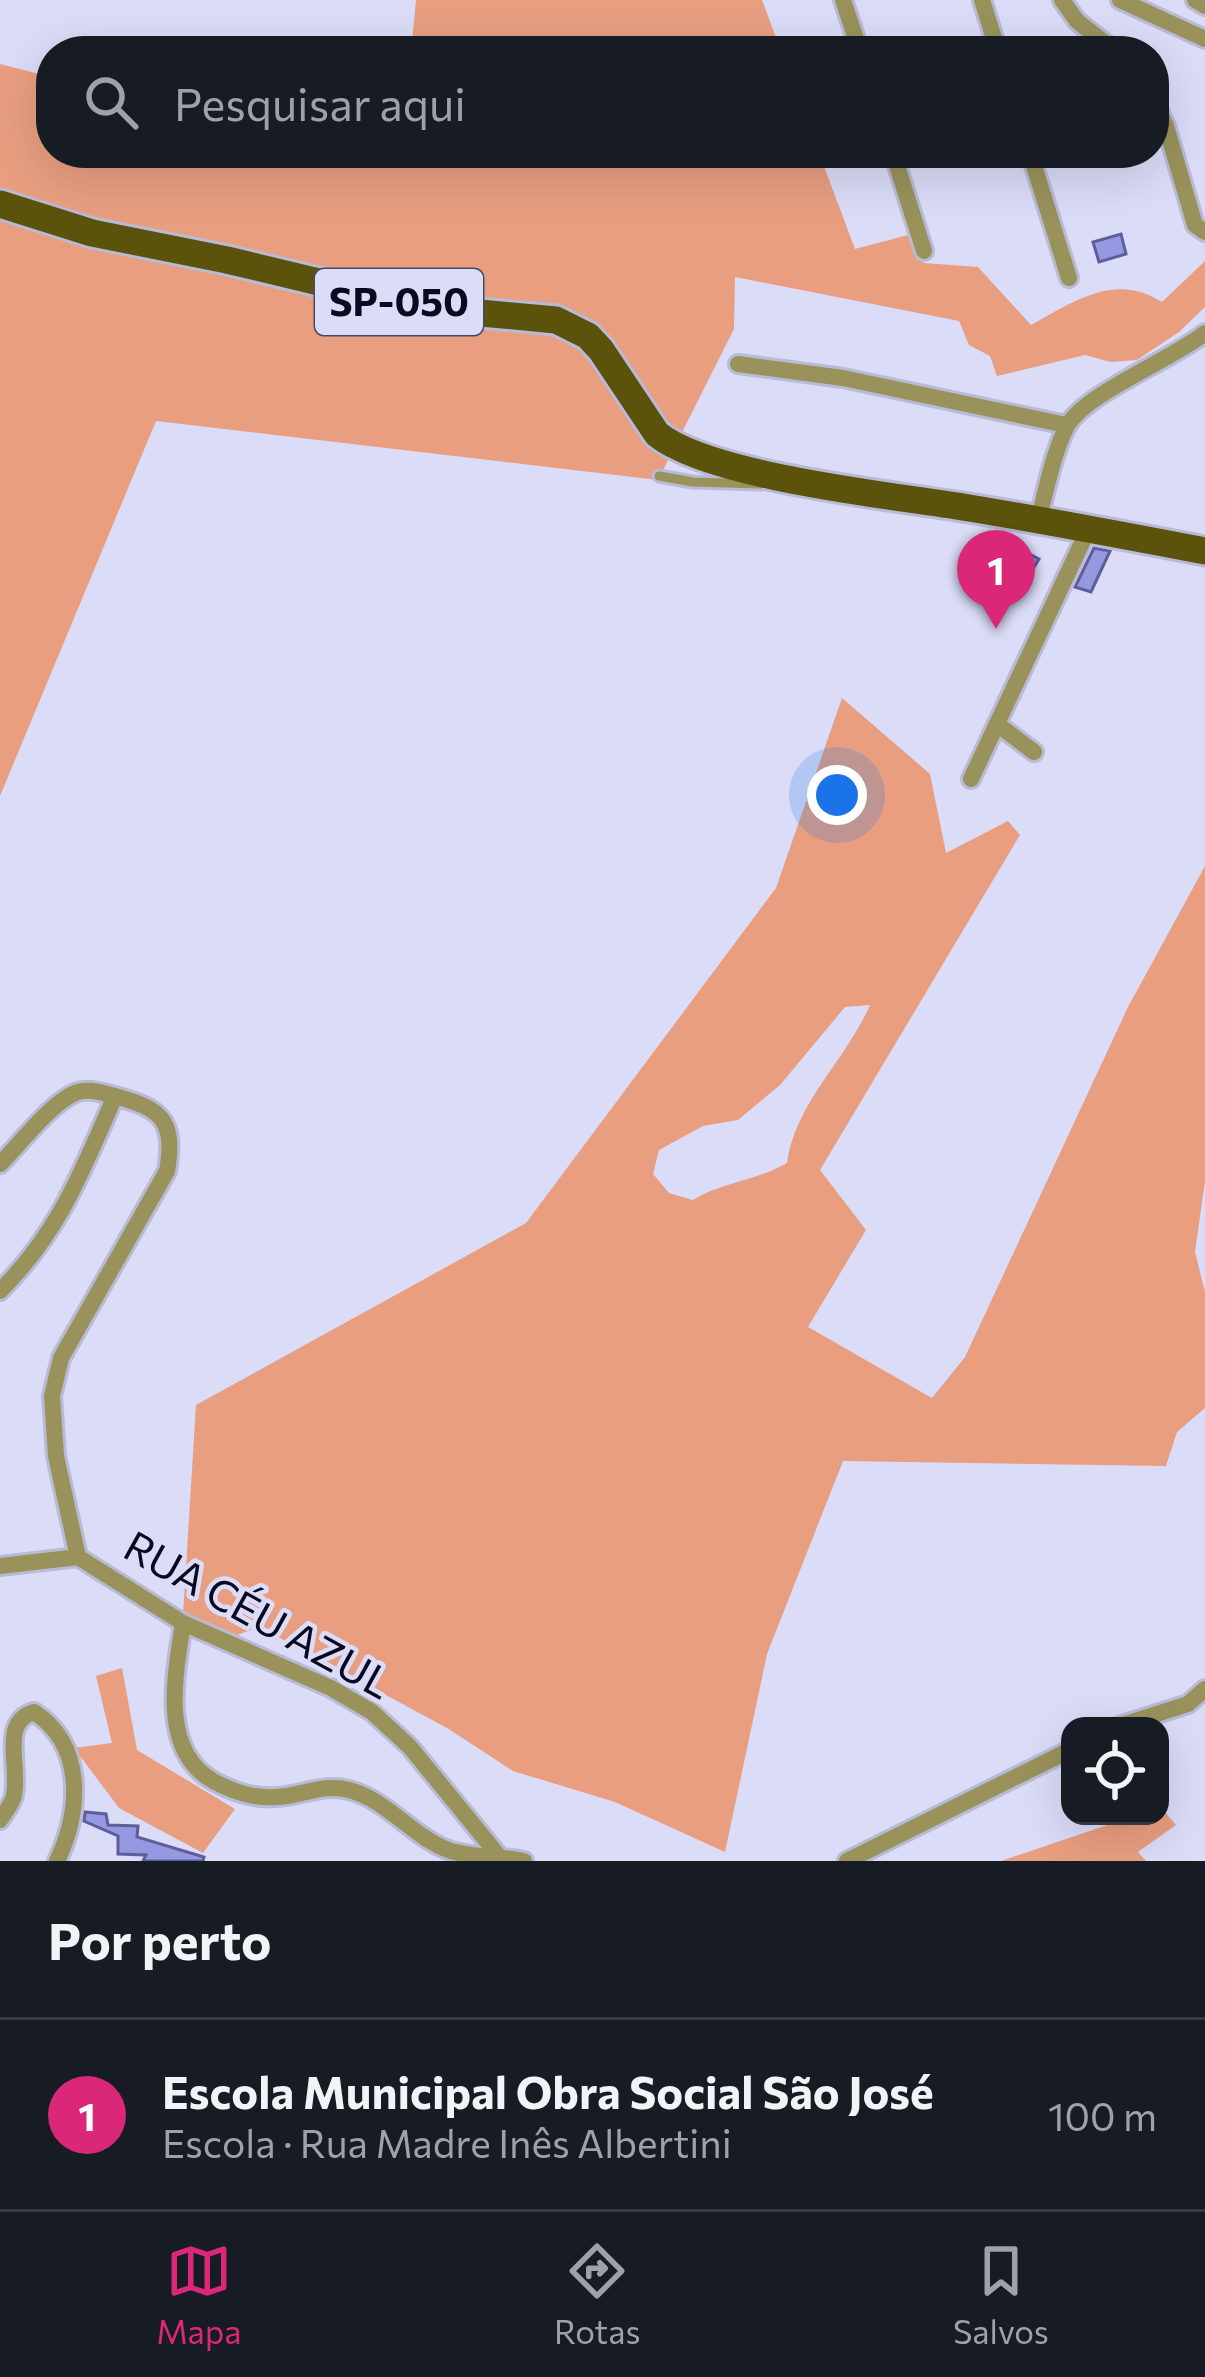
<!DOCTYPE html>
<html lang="pt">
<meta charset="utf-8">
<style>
:root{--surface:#171b24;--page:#242831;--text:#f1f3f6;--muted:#9ea1a6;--line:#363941;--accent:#db2777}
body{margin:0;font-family:Commissioner,sans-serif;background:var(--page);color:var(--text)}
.controls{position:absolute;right:36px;bottom:36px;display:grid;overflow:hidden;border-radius:24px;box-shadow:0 12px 48px #0002}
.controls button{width:108px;height:108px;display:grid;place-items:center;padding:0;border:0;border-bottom:3px solid var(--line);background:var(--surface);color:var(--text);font:60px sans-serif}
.you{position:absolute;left:837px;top:795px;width:42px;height:42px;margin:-30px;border:9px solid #fff;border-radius:50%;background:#1a73e8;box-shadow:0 0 0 18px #1a73e833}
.badge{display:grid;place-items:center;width:78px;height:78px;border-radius:50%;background:var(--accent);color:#fff;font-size:39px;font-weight:700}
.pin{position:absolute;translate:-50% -99px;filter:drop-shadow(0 3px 6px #0008)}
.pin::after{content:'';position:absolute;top:63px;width:42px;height:36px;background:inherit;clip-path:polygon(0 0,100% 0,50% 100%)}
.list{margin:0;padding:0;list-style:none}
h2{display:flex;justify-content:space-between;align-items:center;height:156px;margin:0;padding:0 48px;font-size:51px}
h2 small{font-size:39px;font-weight:400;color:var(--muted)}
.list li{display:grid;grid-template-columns:78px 1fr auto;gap:36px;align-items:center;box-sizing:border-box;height:192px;padding:0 48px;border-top:3px solid var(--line)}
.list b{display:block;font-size:45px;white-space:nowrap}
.list p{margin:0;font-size:39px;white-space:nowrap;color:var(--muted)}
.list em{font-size:39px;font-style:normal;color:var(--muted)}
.icon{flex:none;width:66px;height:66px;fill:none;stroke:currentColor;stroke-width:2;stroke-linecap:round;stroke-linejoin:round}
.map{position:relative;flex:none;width:1205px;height:1861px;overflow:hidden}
.search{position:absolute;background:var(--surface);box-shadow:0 12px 48px #0002;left:36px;right:36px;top:36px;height:132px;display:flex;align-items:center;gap:30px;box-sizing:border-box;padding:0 42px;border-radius:48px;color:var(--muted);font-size:45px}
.sheet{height:348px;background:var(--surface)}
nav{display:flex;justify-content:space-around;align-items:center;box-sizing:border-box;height:168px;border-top:3px solid var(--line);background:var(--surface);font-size:33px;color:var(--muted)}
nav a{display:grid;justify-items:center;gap:6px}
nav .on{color:var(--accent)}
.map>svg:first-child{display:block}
.green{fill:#e99e80;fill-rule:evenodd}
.building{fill:#9698e2;stroke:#5d5e9a;stroke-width:3}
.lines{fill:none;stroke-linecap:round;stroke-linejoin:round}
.service-casing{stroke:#b9bad5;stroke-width:15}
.minor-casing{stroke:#b9bad5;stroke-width:22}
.primary-casing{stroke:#b9bad5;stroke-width:33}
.service{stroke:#99925b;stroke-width:9}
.minor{stroke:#99925b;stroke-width:16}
.primary{stroke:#5b520c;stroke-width:27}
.labels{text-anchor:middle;stroke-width:9;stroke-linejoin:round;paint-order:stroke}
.shield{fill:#dadcf8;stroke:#484861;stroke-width:3}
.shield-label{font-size:39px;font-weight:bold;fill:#0a0920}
.street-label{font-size:42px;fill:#0a0920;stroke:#dadcf8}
</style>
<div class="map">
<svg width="1205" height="1861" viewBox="0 0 1205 1861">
<rect width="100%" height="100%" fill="#dadcf8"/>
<path class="green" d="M416,0H762L781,51H411Z
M0,64L51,77V153C118,153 192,146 259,153C290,156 350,181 376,153H819L855,249L912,234L924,263L978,267L1031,325C1074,301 1116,272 1162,302L1205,261V307L1179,332L1137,360L1111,362L1085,355L997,376L990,356L969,345L959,321L735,277L734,329L658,480L156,421L0,796Z
M842,698L930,774L946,853L1008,821L1020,835L820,1170L866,1230L808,1327L932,1398L965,1357L1128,1007L1205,866V1181L1195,1252L1205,1292V1408L1177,1432L1166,1466L843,1461L767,1654L725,1852L615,1802L513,1771L447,1728L280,1638L256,1628L232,1637L183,1615L196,1405L526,1223L776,888ZM870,1005C846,1060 795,1103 787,1163C756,1181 722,1182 693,1200L669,1193L653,1174L659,1150L703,1126L738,1120L780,1085L845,1007Z
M122,1668L137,1750L235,1809L203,1853L119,1808L74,1748L112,1743L96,1676Z
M1160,1806L1176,1825L1138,1852L1146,1861H1001L1134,1816H1160Z"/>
<path class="building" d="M1121,234L1126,254L1099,262L1093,242Z
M1016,547L1039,559L1020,590L1000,577Z
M1094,548L1110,551L1091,592L1075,587Z
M85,1812L106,1814L108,1825L138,1826L137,1837L204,1857L203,1861H143L146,1855L118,1854V1836L84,1821Z"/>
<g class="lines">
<defs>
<path id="service" d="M659,476L693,482L761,484"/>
<path id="minor" d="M843,0L860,51
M982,0L998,51
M1062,0L1077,21L1115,51
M1120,0L1205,39
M1195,0L1205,6
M1154,101L1166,126L1195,225L1205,232
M893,153L924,251
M1030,153L1069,278
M738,364L843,378L1066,425
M1038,521C1046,491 1052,458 1065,430C1080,395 1172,360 1205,333
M997,724L1034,752
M971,779L1088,530
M0,1164C19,1145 51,1103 75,1093C86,1088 99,1092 111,1095C160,1108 176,1118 167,1171L61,1358L52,1396L56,1456L78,1557
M0,1291C60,1231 82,1171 115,1096
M0,1566L78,1557L183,1623L331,1688L372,1712L410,1747L498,1855
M183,1623C175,1676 159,1752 215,1782C234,1792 254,1799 276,1797C302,1796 323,1783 349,1790C388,1800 413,1838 451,1851C474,1858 500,1856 524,1861
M1119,1726L1188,1704L1205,1689
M0,1820C5,1812 13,1803 14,1795C20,1764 0,1722 34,1712C85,1745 81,1811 57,1861
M847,1861L1070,1750"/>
<path id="primary" d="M0,204L92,233L227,260L427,308L556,320L588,336L601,350L657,434C709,477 897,496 969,508C1048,521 1127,536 1205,551"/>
</defs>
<use href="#service" class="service-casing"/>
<use href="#minor" class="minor-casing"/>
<use href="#primary" class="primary-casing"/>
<use href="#service" class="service"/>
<use href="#minor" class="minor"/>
<use href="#primary" class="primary"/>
</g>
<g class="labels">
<rect class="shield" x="315" y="269" width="168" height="66" rx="9"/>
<g class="shield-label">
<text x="399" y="316">SP-050</text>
</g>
<g class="street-label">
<text transform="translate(258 1615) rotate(29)" y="15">RUA CÉU AZUL</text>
</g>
</g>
</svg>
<div class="controls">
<button><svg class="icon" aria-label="locate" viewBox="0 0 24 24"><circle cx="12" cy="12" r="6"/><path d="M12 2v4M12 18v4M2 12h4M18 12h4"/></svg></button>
</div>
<div class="you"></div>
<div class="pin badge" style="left:996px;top:629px">1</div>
<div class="search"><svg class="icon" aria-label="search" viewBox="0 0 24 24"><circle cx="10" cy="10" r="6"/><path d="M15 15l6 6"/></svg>Pesquisar aqui</div>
</div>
<section class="sheet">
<h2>Por perto<small></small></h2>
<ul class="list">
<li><span class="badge">1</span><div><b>Escola Municipal Obra Social São José</b><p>Escola · Rua Madre Inês Albertini</p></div><em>100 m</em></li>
</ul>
</section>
<nav>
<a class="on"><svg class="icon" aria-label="map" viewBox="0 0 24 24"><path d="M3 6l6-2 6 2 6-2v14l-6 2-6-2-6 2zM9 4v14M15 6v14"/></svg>Mapa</a>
<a><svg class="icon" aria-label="directions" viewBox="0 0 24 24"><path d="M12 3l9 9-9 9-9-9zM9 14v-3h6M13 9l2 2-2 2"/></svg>Rotas</a>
<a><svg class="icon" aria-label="saved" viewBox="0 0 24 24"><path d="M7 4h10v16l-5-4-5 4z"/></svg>Salvos</a>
</nav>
